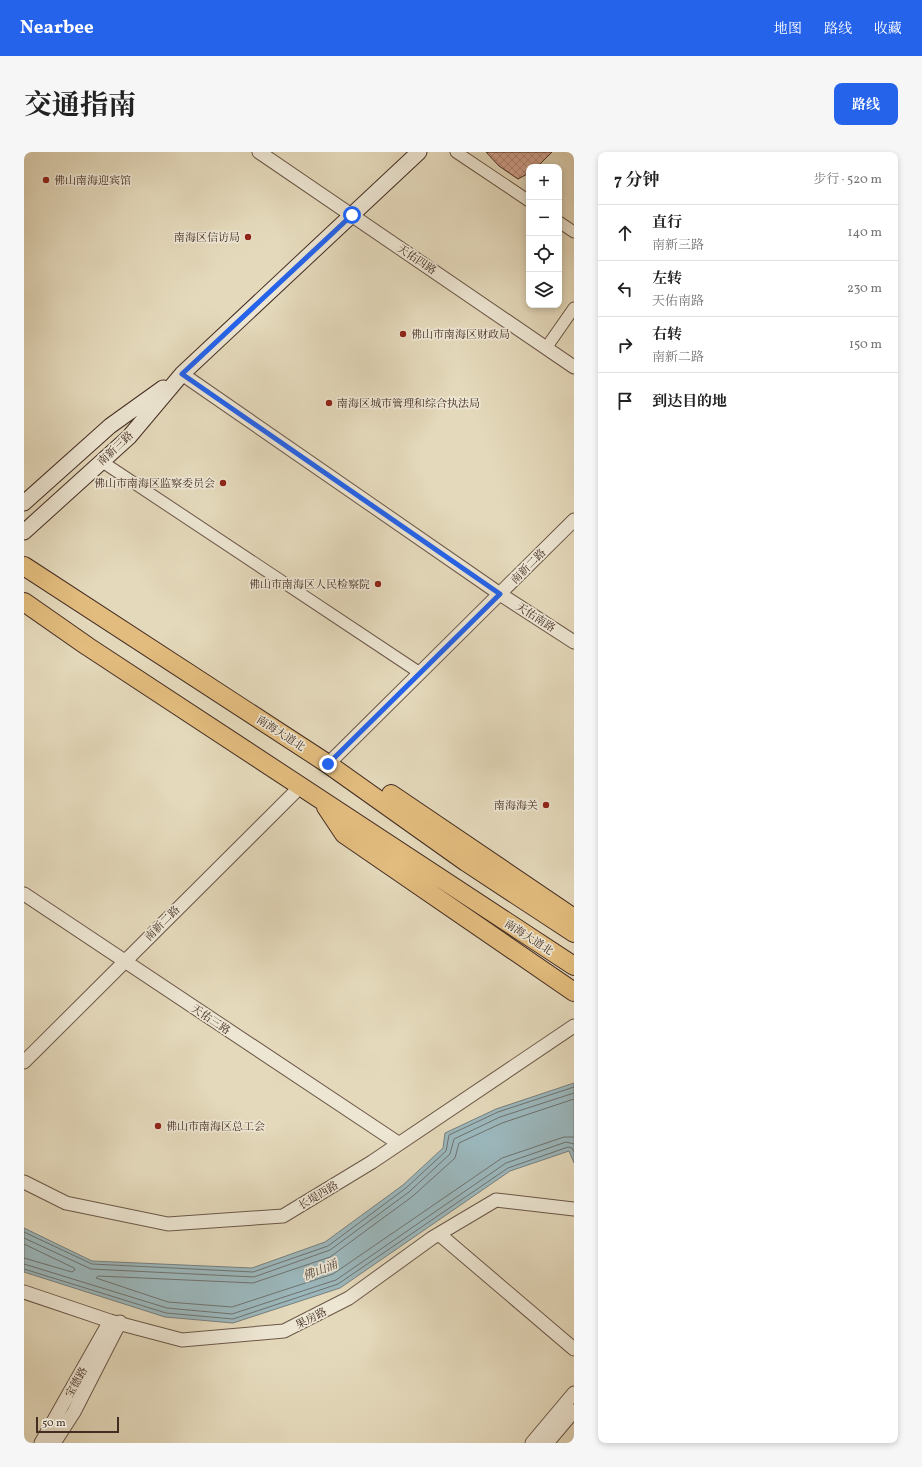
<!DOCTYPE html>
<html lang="zh">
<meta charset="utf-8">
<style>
:root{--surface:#fff;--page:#f6f6f6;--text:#222;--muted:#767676;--line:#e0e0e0;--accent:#2563eb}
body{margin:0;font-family:Vollkorn,"Noto Serif SC",serif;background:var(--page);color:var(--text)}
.controls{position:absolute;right:12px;top:12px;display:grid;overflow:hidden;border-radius:8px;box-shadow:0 2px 6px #0003}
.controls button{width:36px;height:36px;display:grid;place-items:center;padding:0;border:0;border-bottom:1px solid var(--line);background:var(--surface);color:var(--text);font:20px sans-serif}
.scale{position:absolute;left:12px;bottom:10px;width:83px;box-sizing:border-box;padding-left:4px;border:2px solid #432c22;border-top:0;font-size:11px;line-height:14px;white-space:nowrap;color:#432c22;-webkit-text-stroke:3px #ede6d3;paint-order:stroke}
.stop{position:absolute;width:12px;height:12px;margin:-9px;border:3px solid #2563eb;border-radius:50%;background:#fff}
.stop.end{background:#2563eb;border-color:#fff;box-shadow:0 1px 4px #0008}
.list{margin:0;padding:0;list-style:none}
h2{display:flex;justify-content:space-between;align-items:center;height:52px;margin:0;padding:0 16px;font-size:17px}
h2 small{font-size:13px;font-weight:400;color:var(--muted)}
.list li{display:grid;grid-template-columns:26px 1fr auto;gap:12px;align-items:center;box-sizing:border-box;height:56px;padding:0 16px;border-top:1px solid var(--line)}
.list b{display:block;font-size:15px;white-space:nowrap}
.list p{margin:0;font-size:13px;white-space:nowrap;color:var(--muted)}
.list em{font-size:13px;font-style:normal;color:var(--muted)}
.icon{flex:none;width:22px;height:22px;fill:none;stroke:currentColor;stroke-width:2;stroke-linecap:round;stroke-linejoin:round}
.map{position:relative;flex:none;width:550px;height:1291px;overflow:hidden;border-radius:8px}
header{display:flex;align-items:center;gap:24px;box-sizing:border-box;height:56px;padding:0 20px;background:var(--accent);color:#fff}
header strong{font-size:19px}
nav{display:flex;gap:22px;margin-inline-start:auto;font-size:14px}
.intro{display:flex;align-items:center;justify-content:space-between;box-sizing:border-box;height:96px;padding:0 24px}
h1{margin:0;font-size:28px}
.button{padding:10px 18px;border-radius:8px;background:var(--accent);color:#fff;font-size:14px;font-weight:700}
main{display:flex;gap:24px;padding:0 24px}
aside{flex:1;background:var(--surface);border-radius:8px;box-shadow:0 2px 6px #0003}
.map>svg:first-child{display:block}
.water{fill:#9bb7bc;stroke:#787f7e}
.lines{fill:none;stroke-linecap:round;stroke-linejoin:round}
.shore{stroke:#6f726f;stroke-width:1}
.building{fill:url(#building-cross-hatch);stroke:#432c22}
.minor-casing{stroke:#6b5748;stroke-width:13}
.tertiary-casing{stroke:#6b5748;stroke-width:15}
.secondary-casing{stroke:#432c22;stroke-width:17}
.trunk-casing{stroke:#432c22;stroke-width:20}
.minor{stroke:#ede6d3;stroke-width:11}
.tertiary{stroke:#ede6d3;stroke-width:13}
.secondary{stroke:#ede6d3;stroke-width:15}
.trunk{stroke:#e2bc7e;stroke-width:18}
.route{stroke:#2563eb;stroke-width:5}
.poi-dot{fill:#8f2418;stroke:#ede6d3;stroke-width:1.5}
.labels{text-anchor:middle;stroke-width:3.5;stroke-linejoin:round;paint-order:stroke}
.poi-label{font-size:11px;fill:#432c22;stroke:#ede6d3;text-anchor:start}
.street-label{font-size:11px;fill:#432c22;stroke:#ede6d3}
.water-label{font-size:12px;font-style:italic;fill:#554841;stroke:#ede6d3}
</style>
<header>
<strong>Nearbee</strong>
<nav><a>地图</a><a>路线</a><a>收藏</a></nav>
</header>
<div class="intro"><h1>交通指南</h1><a class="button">路线</a></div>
<main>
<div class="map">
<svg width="550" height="1291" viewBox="0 0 550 1291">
<defs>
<pattern id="building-cross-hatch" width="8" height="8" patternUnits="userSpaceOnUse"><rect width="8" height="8" fill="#d2a18d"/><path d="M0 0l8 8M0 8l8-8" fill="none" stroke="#ac8373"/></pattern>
</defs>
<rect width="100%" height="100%" fill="#e4d9bb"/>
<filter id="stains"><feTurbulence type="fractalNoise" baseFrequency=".005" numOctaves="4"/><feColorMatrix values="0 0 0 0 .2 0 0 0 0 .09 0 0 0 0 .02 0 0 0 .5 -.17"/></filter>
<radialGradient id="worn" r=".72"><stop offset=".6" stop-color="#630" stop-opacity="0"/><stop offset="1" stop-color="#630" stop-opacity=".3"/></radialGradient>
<path class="water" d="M550,931V1011L545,999L486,1019L316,1136L209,1171L141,1165L0,1120V1076L68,1109L228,1116L301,1090L379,1033L419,996L421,981L472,957Z"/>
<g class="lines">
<path class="shore" d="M550,947L478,971L435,991L431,1006L389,1044L306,1105L229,1131L74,1124L72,1126L144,1150L208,1155L309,1122L478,1006L540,985H550
M0,1080L68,1112L229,1120L304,1094L382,1036L422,999L425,983L474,960L550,935
M0,1086L67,1117L230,1125L306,1098L385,1040L426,1002L430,987L476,965L550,941
M0,1092L50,1116L51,1118L48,1120L0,1106
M0,1112L143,1156L208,1162L312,1128L482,1011L542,990L550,992
M0,1117L142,1161L209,1167L314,1132L484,1016L544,995L548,996L550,1000"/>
</g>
<path class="building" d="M462,0H528L513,15H505V21L494,27L475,14Z"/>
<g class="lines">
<defs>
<path id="minor" d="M432,0L505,49
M535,70L550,80
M522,196L550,156
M77,309L396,521"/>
<path id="tertiary" d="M235,0L550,215
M158,222L476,442L550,490
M304,612L550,368
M0,742L374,991
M0,910L277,634
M0,1030L42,1051L144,1072L259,1064L348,1010L550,874
M415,1082L550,1197
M0,1140L86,1169L158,1188L260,1179L325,1146L408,1086L472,1048L550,1057
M17,1291L86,1169
M30,1291L50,1260L96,1170
M508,1291L550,1241
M523,1291L550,1259"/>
<path id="secondary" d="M0,351L86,274L139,236
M0,380L105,285L158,222L395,0"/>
<path id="trunk" d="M0,414L304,612L442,710L550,781
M0,450L63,494L550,814
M367,642L550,766
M302,655L320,682L550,840"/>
</defs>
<use href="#minor" class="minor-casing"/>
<use href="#tertiary" class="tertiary-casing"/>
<use href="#secondary" class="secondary-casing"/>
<use href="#trunk" class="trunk-casing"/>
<use href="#minor" class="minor"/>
<use href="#tertiary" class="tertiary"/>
<use href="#secondary" class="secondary"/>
<use href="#trunk" class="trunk"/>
</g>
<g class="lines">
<path class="route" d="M304,612L476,442L158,222L328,63"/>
</g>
<g class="poi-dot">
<circle cx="22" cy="28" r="4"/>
<circle cx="224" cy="85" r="4"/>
<circle cx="379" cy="182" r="4"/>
<circle cx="305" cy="251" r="4"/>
<circle cx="199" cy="331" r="4"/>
<circle cx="354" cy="432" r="4"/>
<circle cx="522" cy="653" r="4"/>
<circle cx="134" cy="974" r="4"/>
</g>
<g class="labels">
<g class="poi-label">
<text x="30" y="32">佛山南海迎宾馆</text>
<text x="216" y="89" text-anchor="end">南海区信访局</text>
<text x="387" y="186">佛山市南海区财政局</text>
<text x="313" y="255">南海区城市管理和综合执法局</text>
<text x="191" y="335" text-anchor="end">佛山市南海区监察委员会</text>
<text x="346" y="436" text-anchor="end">佛山市南海区人民检察院</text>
<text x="514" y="657" text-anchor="end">南海海关</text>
<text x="142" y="978">佛山市南海区总工会</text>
</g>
<g class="street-label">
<text transform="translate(393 107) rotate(34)" y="4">天佑四路</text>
<text transform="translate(91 296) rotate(-43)" y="4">南新三路</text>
<text transform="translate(504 414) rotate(-45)" y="4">南新二路</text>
<text transform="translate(512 465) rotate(33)" y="4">天佑南路</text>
<text transform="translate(257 581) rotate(33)" y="4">南海大道北</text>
<text transform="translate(138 771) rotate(-45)" y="4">南新二路</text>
<text transform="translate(505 785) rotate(33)" y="4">南海大道北</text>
<text transform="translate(187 867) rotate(34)" y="4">天佑三路</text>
<text transform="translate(294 1043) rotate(-31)" y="4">长堤西路</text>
<text transform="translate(287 1166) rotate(-27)" y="4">果房路</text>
<text transform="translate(52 1230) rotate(-61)" y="4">宝德路</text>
</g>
<g class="water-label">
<text transform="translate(296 1118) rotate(-22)" y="4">佛山涌</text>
</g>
</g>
<rect width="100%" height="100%" filter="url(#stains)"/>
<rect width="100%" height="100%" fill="url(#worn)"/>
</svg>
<div class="controls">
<button>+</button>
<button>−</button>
<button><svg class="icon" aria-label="locate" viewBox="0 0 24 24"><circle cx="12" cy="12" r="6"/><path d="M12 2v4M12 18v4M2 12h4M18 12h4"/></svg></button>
<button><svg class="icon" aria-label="layers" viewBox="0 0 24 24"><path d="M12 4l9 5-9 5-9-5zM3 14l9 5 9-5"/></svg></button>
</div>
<div class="scale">50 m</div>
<div class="stop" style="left:328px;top:63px"></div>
<div class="stop end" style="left:304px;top:612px"></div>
</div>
<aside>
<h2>7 分钟<small>步行 · 520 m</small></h2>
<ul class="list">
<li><svg class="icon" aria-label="ahead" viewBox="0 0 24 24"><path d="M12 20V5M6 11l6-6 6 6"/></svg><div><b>直行</b><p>南新三路</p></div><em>140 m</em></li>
<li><svg class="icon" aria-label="left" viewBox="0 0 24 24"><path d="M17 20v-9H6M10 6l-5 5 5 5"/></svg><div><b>左转</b><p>天佑南路</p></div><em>230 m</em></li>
<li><svg class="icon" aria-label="right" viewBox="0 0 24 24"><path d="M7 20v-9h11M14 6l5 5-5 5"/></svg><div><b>右转</b><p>南新二路</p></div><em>150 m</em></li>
<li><svg class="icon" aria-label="arrive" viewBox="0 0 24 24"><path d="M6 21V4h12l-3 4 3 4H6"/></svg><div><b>到达目的地</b></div></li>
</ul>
</aside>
</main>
